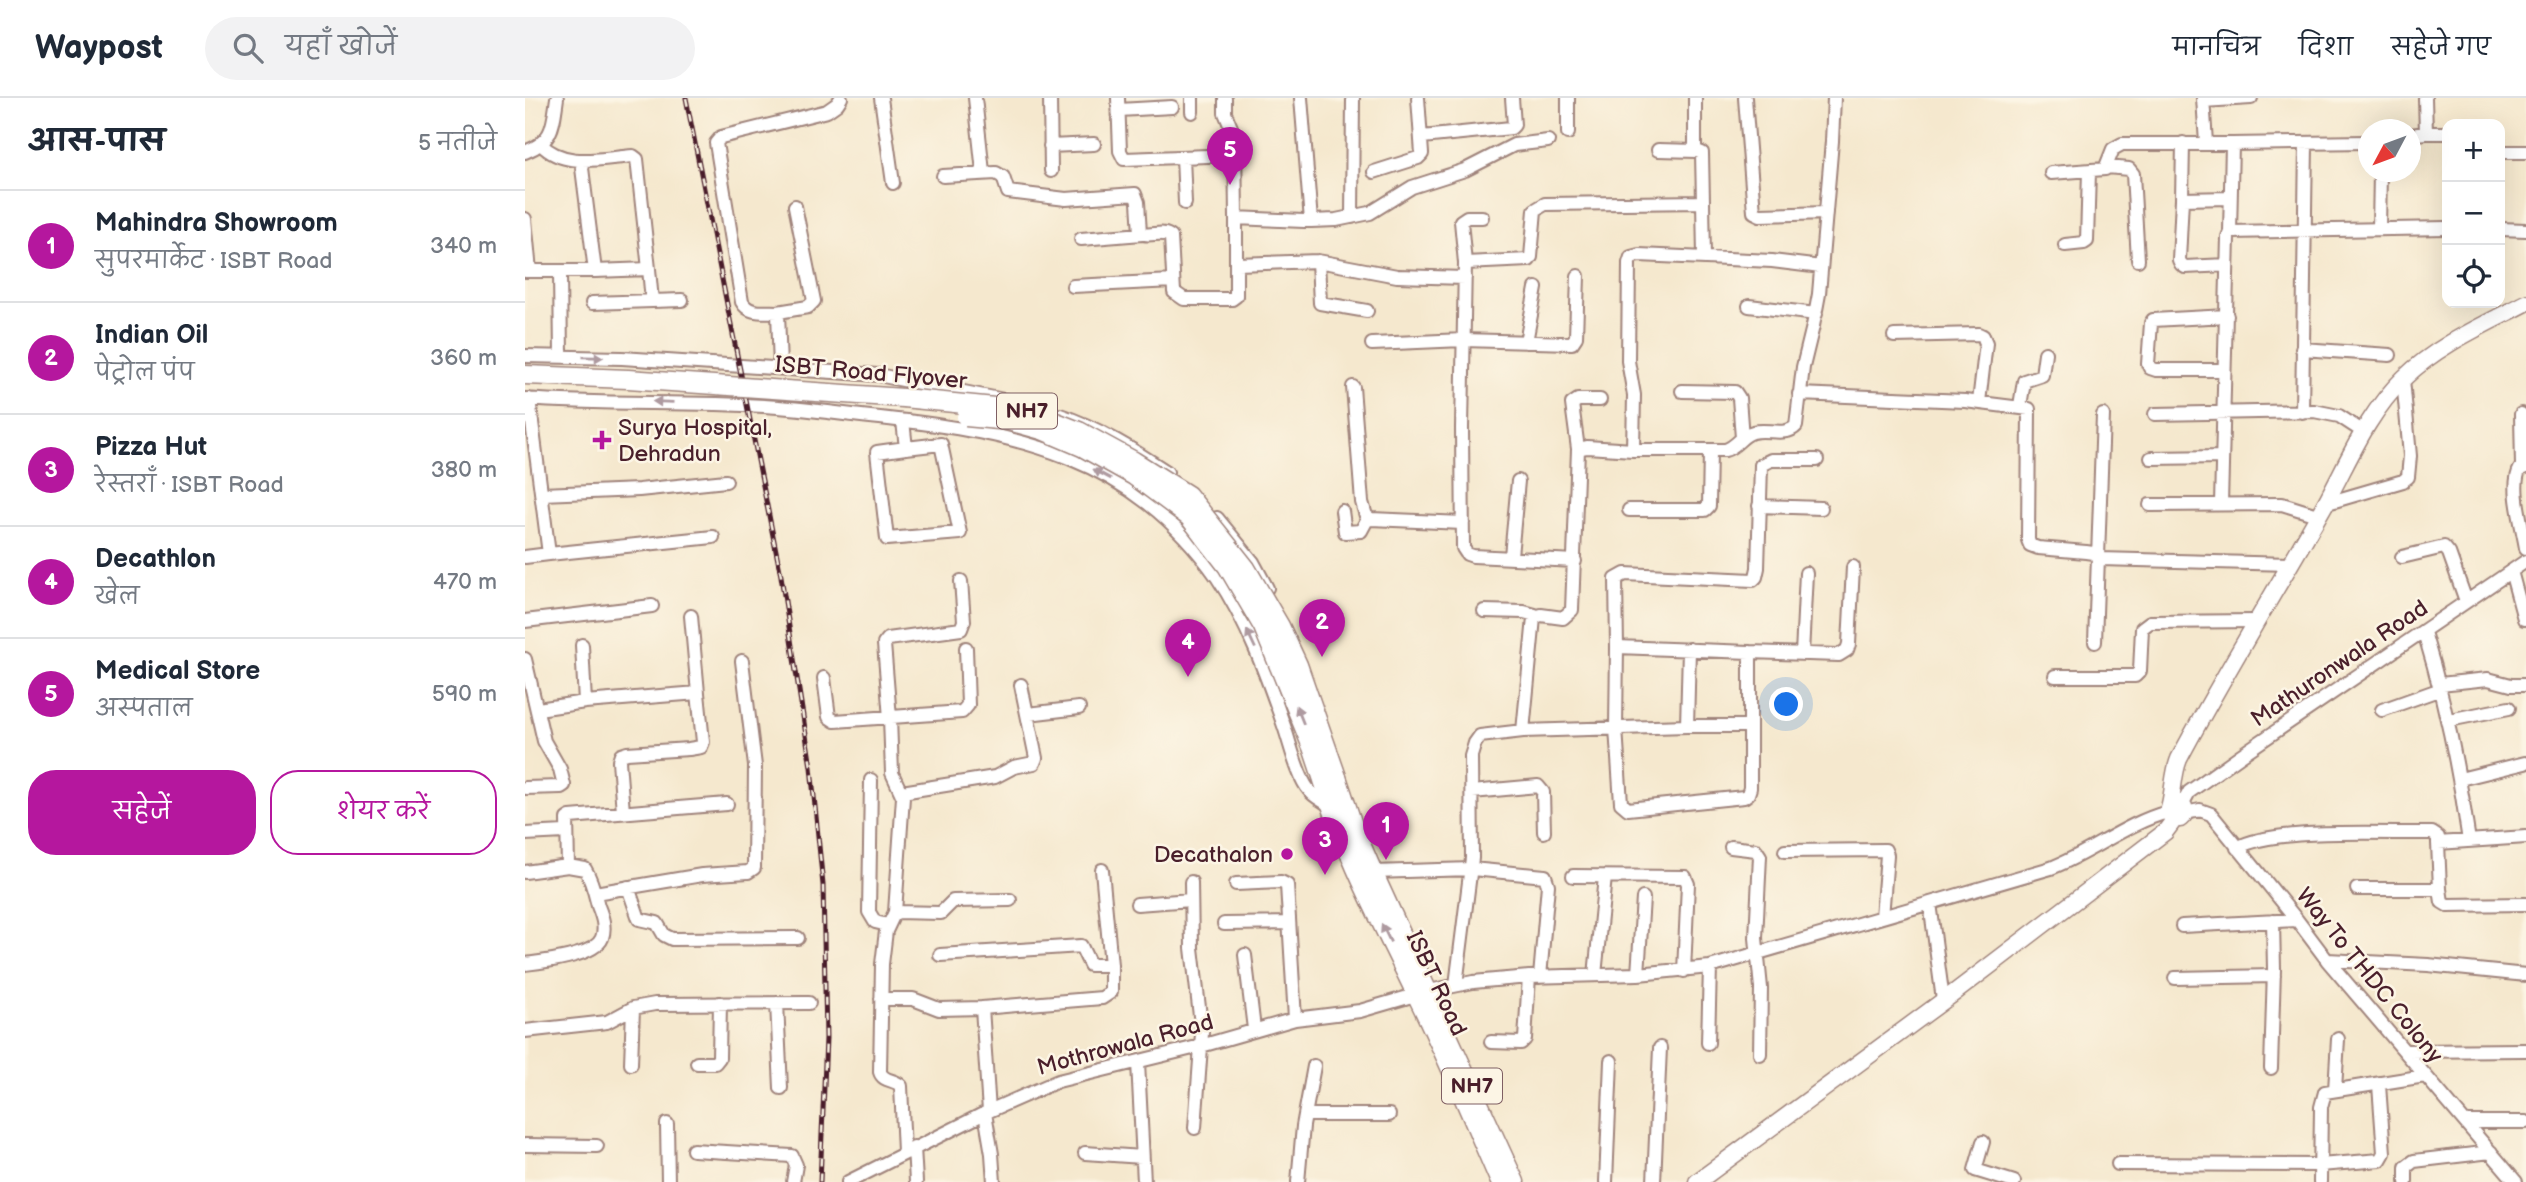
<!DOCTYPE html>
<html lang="hi">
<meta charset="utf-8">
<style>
:root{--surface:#fff;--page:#f2f2f3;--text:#1f2937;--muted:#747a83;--line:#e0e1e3;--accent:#b5179e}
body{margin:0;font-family:"Balsamiq Sans","Playpen Sans Deva",sans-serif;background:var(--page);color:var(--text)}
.controls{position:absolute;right:21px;top:21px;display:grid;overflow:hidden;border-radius:14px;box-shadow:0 7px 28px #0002}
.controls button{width:63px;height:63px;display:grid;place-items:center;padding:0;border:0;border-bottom:2px solid var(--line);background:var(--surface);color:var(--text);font:35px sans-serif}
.compass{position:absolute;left:1833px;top:21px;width:63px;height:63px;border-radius:50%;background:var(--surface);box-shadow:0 7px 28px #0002;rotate:229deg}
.you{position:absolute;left:1262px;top:607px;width:24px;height:24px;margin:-18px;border:5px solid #fff;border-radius:50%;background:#1a73e8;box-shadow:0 0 0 10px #1a73e833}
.badge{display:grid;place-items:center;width:46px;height:46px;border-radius:50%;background:var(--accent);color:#fff;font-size:23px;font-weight:700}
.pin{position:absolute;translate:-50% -58px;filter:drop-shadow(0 2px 4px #0008)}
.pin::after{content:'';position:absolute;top:37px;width:24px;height:21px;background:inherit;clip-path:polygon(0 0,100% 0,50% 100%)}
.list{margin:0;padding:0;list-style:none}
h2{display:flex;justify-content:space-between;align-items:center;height:91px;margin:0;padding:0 28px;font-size:30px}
h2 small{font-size:23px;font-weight:400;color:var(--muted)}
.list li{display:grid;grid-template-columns:46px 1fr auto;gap:21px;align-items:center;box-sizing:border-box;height:112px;padding:0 28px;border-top:2px solid var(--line)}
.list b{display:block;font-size:26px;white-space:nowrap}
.list p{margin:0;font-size:23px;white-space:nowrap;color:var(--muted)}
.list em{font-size:23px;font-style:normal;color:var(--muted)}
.actions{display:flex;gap:14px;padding:21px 28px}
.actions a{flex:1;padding:16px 0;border:2px solid var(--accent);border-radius:28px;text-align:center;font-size:24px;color:var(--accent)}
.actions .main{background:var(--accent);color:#fff}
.icon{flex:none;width:38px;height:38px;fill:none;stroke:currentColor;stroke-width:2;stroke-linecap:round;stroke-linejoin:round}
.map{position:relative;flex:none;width:2001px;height:1084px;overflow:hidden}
header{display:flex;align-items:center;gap:42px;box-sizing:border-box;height:98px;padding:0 35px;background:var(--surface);border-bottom:2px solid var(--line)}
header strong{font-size:33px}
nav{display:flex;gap:38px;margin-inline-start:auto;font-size:24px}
.search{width:490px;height:63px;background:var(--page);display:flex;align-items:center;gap:18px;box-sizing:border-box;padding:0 24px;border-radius:38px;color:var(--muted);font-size:26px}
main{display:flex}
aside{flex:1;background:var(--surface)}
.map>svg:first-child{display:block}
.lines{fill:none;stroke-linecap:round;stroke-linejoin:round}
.minor-casing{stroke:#a0847c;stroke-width:16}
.major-casing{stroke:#a0847c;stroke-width:19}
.highway-casing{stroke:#a0847c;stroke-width:21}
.minor{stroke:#fff;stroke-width:12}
.major{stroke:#fff;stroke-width:16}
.highway{stroke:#fff;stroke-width:18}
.rail-casing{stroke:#4a1f2b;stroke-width:5}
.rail{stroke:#fcf5e5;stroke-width:2.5;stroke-dasharray:8;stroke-linecap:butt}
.highway-bridge-casing{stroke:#a0847c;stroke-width:21;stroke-linecap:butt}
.highway-bridge{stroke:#fff;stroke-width:18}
.oneway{fill:#ae9aa0}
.poi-dot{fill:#b5179e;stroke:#fcf5e5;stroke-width:2.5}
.labels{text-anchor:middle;stroke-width:5;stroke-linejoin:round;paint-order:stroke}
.shield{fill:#fcf5e5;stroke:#7f5f63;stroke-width:2}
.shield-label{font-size:21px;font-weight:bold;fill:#4a1f2b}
.street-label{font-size:23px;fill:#4a1f2b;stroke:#fcf5e5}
.poi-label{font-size:23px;fill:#4a1f2b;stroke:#fcf5e5;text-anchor:start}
</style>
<header>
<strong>Waypost</strong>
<div class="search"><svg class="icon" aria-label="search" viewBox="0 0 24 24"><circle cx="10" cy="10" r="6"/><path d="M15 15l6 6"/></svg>यहाँ खोजें</div>
<nav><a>मानचित्र</a><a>दिशा</a><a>सहेजे गए</a></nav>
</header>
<main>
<aside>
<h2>आस-पास<small>5 नतीजे</small></h2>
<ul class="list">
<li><span class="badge">1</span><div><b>Mahindra Showroom</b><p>सुपरमार्केट · ISBT Road</p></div><em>340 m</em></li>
<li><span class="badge">2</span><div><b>Indian Oil</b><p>पेट्रोल पंप</p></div><em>360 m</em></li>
<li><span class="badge">3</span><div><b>Pizza Hut</b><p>रेस्तराँ · ISBT Road</p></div><em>380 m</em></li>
<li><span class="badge">4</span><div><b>Decathlon</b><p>खेल</p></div><em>470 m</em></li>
<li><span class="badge">5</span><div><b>Medical Store</b><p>अस्पताल</p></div><em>590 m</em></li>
</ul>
<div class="actions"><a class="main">सहेजें</a><a>शेयर करें</a></div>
</aside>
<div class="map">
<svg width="2001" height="1084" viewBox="0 0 2001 1084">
<rect width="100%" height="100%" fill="#fcf5e5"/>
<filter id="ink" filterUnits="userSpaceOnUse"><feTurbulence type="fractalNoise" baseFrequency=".0143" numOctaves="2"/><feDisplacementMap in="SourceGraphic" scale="14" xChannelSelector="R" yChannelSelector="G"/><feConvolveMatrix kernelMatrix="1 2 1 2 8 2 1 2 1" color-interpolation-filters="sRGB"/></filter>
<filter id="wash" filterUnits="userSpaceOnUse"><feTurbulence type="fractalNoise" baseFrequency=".00686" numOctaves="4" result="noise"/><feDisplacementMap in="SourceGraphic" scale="28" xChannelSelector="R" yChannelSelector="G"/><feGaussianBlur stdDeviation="1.57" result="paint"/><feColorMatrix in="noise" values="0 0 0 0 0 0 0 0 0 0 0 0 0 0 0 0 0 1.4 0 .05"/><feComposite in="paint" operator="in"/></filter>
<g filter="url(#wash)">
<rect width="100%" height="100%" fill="#f5e8ce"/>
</g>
<g filter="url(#ink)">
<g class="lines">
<defs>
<path id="minor" d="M356,0L368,85
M450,0L458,74
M525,0L526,73
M593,0L595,53L599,61L711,57
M700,0V15L710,39L711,120L779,123H786L776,0
M1043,0V35
M1220,0L1229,114L1235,117L1301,115
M1678,0L1681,45
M1678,3L1726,0
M594,12L647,9
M667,14V0
M1901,35H1922
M1885,37L1901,35L1900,0
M897,39L986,30L989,27L987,0
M16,46C39,71 77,60 108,58L112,61L124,171
M525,48L569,46
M1133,52L1172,53L1177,55L1178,104
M1170,53V0
M0,54C29,43 28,27 32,0
M1975,54H2001
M658,59L660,105
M1582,69L1604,71L1608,76L1613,162
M849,74L893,60L897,56L893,0
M1526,75L1580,71L1588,51L1597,46H1707
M418,78L471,75L478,79L483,94L541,101L610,96L613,104L615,135C625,140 637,131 646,139L649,194L659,201H707L711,198V120
M1657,101L1658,45
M827,119L828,0
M957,119H942L936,123L940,165L937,330L938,450L942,456L948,458L1050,463
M0,121L5,173H0
M786,123L811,122L845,115L887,89L940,72L989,47L1023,43
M1854,131L1855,74
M1975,131L2001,132
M1705,134L1707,46L1843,44
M556,141L617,136
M1540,147L1559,145L1562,143L1564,73
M793,163L795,205L842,213
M940,165L1004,162L1006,159L1010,112L1020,106L1178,104L1179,159
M712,166L793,163L872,178L940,180
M1702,167L1660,169L1656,166L1654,162L1657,101L1705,100
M5,173H70L57,70L59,63
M70,173L124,171L127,203
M35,174L36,259
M548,188L648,183
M67,205L157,202
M1224,208L1291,216
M253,214L283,209L289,203L270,108
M1369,238L1454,236L1458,238L1461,245L1454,304
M1001,244L1011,190
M847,246L938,242L1047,245L1051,239L1053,178
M1777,251L1865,257
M0,258L97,260L353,277L484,303
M255,270L253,214C240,213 224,217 217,204L191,45L196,39L302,13L312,6L316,0
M1699,272H1631L1625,270L1623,266L1626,225L1628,222L1702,218
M828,289L837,404L841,418L846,421L938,425
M1157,293L1210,294L1214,300L1217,340
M1274,296L1440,303L1504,311L1503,442L1505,447L1513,450L1561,454L1568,455L1575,461L1765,466
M0,301C79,307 159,303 239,308C277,310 316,316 355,320C493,335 607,358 692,479C723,525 741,576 759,628C765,645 773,680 784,692C789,699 799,703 805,708
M4,301L24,456L188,439
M1495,308L1499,283L1517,277L1520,255
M1777,314L1781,46
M1630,316L1789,313L1814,318L1837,333
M1996,316L1997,369
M535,317C574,330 609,352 642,374
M378,323L381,350L416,346L435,435L362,441L352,354L381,350
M1053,351L1047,306L1053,302H1075
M1108,352L1109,297L1103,263L1104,165L1106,159L1114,157L1247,163L1296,169
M1626,360L1697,359
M2001,369L1995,371C1985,388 1998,430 2001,450
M17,396L114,392L201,383
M1696,406L1703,139L1705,134L1922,130
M1799,406L1878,383L1883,379L1885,358L1878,281
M1625,407L1757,406L1792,417
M1234,408L1296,410
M1104,412H1180L1184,408L1185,353
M817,413L820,434L836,433L843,420
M692,420L728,464L742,490
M986,458L993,383
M0,459L24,456
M1877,459L1919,449L1924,455L1941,503
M1986,473L1999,521
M959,513L999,514L1010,517
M0,523L127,508
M1899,534C1920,603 1934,671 1944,743
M1570,544L1578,317
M57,547L60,604
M1092,549L1091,630L1096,705L1103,711L1219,699L1223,696L1225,690V554L1092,549L1091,481L1100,476L1228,482L1231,479L1233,470L1236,367L1246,362H1292
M1164,551L1162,628H1224
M1225,554L1314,557L1322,552L1324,546L1328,469
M1277,556L1281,475
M0,561L19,643L35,671L39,687L36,689L0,690
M1530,578H1610L1615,573L1617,530L1625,524L1732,523
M299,580L304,619L310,623L437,614L443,607L441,550
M1915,586L1963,581L1986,587H2001
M13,611L60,604L173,595L166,518
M1857,612L1916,591
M503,616L554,610
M1924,622L1984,610
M998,633L1009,520L1016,517L1038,520L1047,512L1053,351L1062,349L1108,352H1200C1212,349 1216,337 1228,334C1241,330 1261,339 1271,328L1278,269L1288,228L1294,196L1307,43L1309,0
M1935,681L2000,665
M346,682L344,814L350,824L363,827
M377,694L470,679L489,669L509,665L511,660L496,587
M947,694L1013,688L1018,694L1019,734
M1657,707L1664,694L1716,657L2001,463
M98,714L94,663L96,657L102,655L164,651L176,649L178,644L173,595
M1660,715L1675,712L1686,716L1772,822L1802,862L1991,1084
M0,736L40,734
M1206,749L1231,752L1235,758L1231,840L1236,890L1235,956
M1712,750C1748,729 1861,736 1907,735L1913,739V745L2001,739
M1260,753L1360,752L1362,757L1357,819
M43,768L42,721L45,719L202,706
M0,774L43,768L60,771C67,782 70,796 73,808C77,818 81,829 77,840C70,858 17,864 0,866
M848,774L947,771L1020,778L1023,787L1015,879
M1048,778L1160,779L1163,786L1159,873
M666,784L667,850L677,935L670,1030
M711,786L756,784L762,787L770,921
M103,789L114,821L132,825L139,837L147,841L273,840
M1832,791H1915L1913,745
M1915,791L1917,804L1922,807L2001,806
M70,795L177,777L223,774L229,770L230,668L217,563
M1405,805L1418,902
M612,806L666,802
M370,814L416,815L428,803L485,802
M699,826L764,825
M1657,828L1772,822
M415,857L556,848L565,867H586
M720,857L729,931
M1802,862L1903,867L2001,877
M1113,876L1118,800
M1070,877L1080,779
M1650,880L1749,878
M931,887L947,760L946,658L950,645L955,638L998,633L1162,628
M356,901H388L414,911L457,910
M252,905L256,990
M0,933L82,924L108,910L130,906L284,905
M966,944L996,945L1000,941L1004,879
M1183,945L1185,869
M1881,953L2001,952
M613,964L619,1084
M172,965H190L194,960L195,905
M106,966L108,910
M1746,970L1749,871L1748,823
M1810,992L1813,941
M464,1013L457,910L577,900L586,894V867L577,772
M460,1015L467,1056L469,1084
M780,1017H864
M1941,1024H2001
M142,1026L143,1084
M1458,1044L1450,1072L1489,1084
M0,1047L72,1048
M389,1049L391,1084
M168,1052L267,1058L271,1067L268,1084
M379,1054L376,988C370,981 358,984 355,974L357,866L361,833L370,814L378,699L367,675L365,620L359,546L363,541L436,531L439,523L436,483
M560,1055L617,1059
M1593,1066L1795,1067L1855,1062L1859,1055L1854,987
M323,1084L464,1013L533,983L676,948L770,921L835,913L904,893L948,884L1004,879L1113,876L1185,869L1526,770C1566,755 1601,725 1643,714
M773,1084L778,1028L789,968
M1081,1084L1086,963
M1129,1084L1135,950
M1795,1084L1796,1009L1800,994L1900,978
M1881,1084V1069L1889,1063L1966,1054"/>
<path id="major" d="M1647,706L1652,704L1659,709V717L1655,721L1647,720L1643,713C1649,697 1647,678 1654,661C1700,574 1752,491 1800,406C1824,362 1842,316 1879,280C1913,247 1959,227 2001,205
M1172,1084L1429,895L1640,734L1649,722"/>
<path id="highway" d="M812,679L829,730L848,774L990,1084
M798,682C820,757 858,827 892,898C922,959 948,1022 975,1084"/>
</defs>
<use href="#minor" class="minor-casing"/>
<use href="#major" class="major-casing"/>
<use href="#highway" class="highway-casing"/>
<use href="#minor" class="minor"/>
<use href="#major" class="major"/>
<use href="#highway" class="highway"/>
<defs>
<path id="rail" d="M161,0L256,478L286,669L298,787L301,940L295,1084"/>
</defs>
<use href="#rail" class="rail-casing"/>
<use href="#rail" class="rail"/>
<defs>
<path id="highway-bridge" d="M0,277L103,281L378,300L501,312L554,333L609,363L663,397L721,470L755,528L773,567L812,679
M441,319L484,323L517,332L557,349L609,378L664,419L702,468L738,529L787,649L798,682"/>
</defs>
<use href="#highway-bridge" class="highway-bridge-casing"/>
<use href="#highway-bridge" class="highway-bridge"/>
</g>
<defs><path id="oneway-solid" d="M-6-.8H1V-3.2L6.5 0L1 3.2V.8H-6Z" transform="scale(1.75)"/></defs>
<g class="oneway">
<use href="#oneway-solid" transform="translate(68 259) rotate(1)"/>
<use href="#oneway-solid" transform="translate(138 304) rotate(-178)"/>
<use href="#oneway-solid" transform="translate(577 376) rotate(-151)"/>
<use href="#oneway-solid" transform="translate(726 541) rotate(-115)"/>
<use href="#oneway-solid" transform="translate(775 617) rotate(-112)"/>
<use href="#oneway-solid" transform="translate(861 835) rotate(-116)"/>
</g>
</g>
<g class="poi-dot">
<path d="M73.5 331.5h7v7h7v7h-7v7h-7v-7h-7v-7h7z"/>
<circle cx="762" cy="756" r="7"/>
</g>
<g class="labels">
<g class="shield">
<rect x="472" y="295.5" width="60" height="35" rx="5"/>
<rect x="917" y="970.5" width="60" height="35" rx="5"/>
</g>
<g class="shield-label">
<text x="502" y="320">NH7</text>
<text x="947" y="995">NH7</text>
</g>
<g class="street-label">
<text transform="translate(346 274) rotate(5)" y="8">ISBT Road Flyover</text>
<text transform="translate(1814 565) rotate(-34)" y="8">Mathuronwala Road</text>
<text transform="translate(1845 877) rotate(51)" y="8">Way To THDC Colony</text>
<text transform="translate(912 885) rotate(65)" y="8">ISBT Road</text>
<text transform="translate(600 946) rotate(-15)" y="8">Mothrowala Road</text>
</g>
<g class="poi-label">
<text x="93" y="337">Surya Hospital,<tspan x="93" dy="26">Dehradun</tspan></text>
<text x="748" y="764" text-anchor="end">Decathalon</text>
</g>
</g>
</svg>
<div class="controls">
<button>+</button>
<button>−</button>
<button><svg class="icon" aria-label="locate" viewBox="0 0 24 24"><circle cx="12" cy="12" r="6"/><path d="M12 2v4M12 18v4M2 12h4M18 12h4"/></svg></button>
</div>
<svg class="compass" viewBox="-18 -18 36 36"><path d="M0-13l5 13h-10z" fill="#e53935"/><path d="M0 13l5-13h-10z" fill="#747a83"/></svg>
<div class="you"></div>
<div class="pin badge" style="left:861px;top:762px">1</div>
<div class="pin badge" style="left:797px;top:559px">2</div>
<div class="pin badge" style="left:800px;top:777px">3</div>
<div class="pin badge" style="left:663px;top:579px">4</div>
<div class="pin badge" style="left:705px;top:87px">5</div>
</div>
</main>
